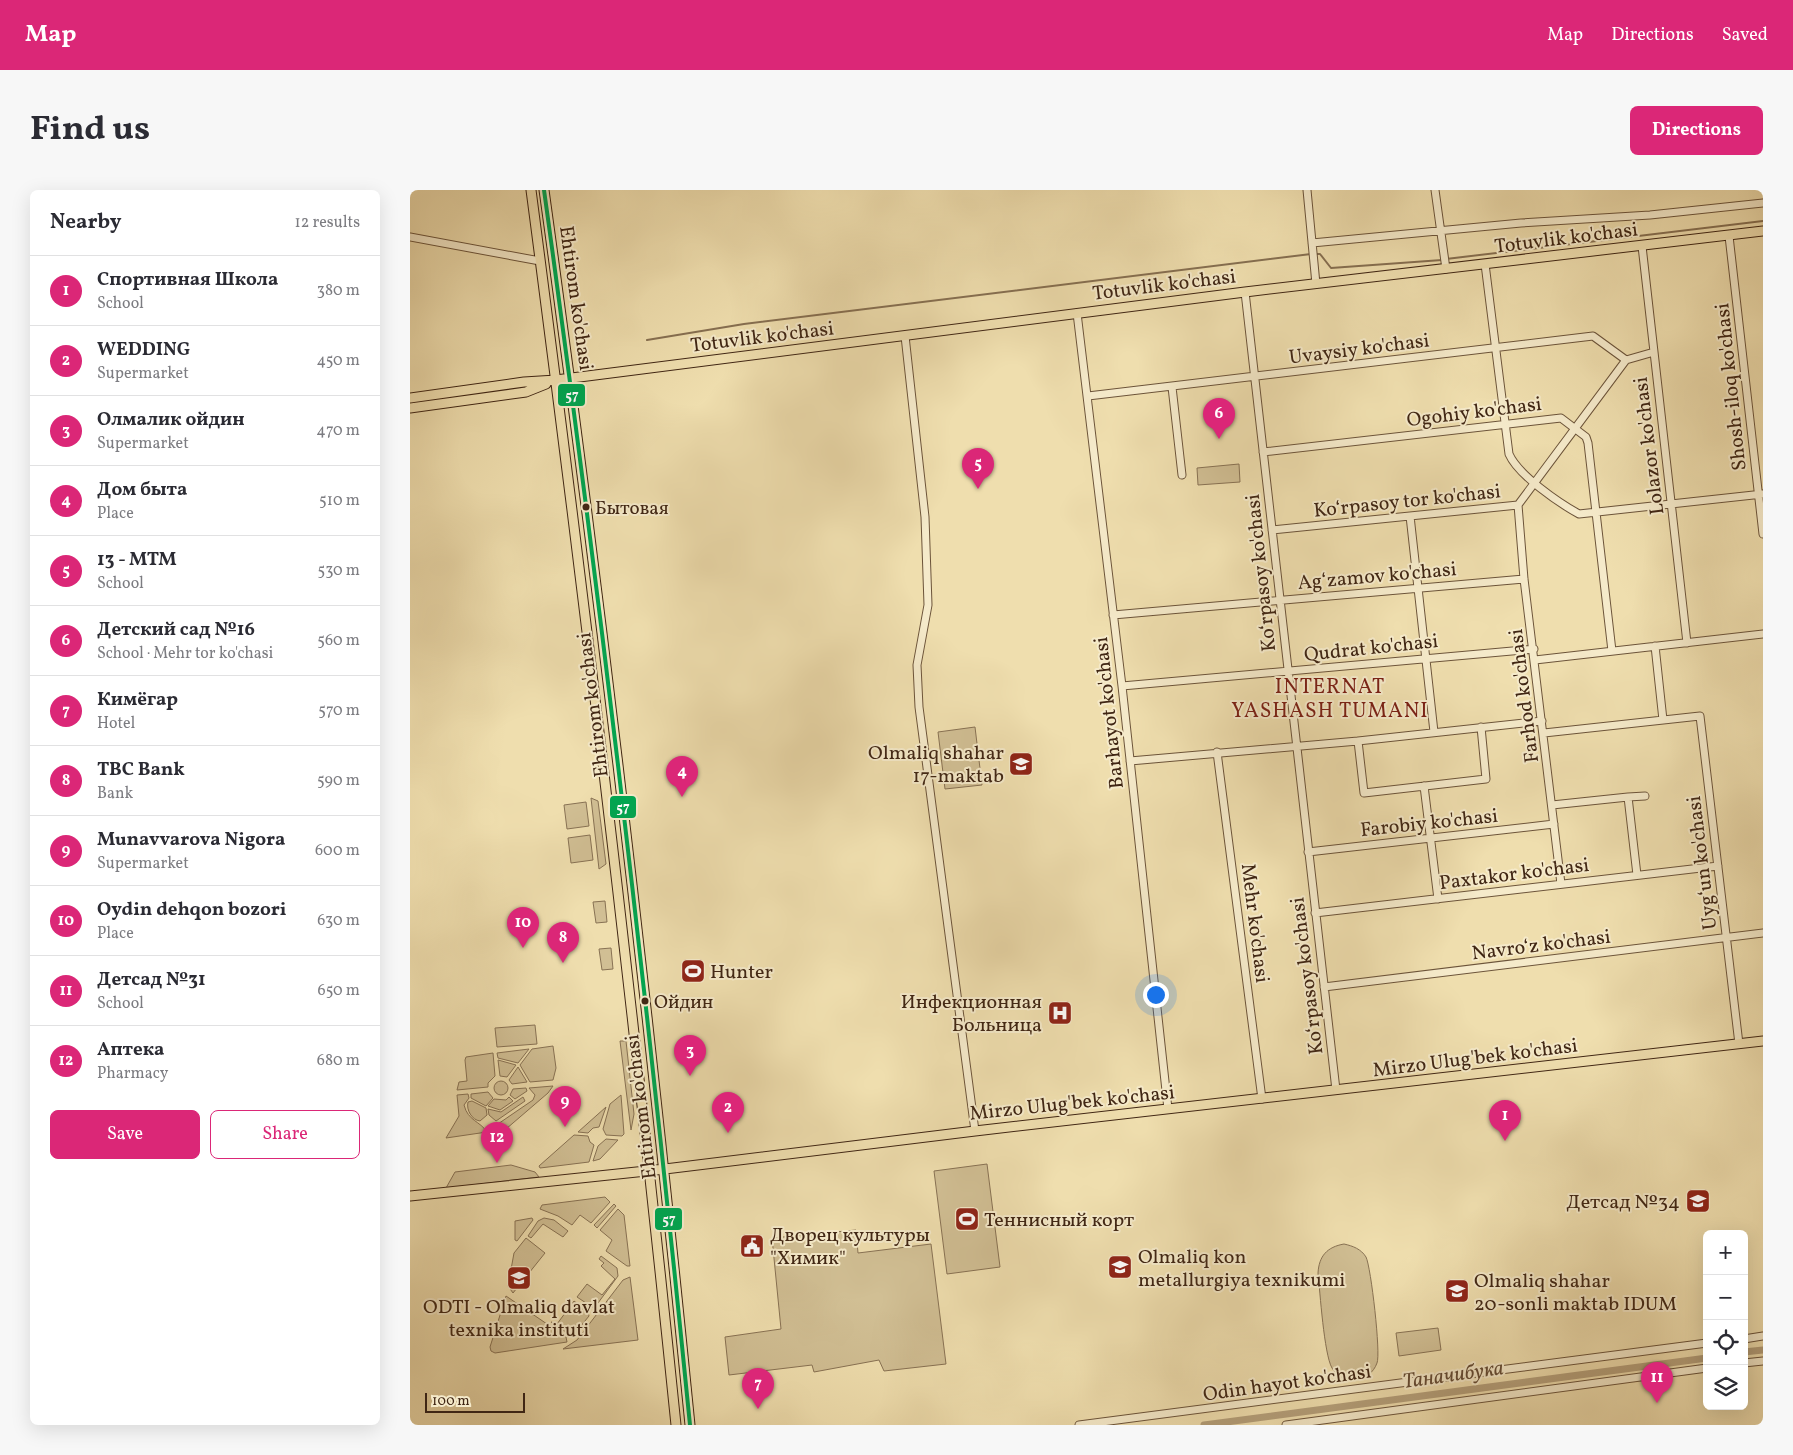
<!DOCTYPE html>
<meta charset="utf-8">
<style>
:root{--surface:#fff;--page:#f7f7f7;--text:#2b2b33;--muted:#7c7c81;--line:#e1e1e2;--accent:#db2777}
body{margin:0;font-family:Vollkorn,serif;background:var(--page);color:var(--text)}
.controls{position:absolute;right:15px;bottom:15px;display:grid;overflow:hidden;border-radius:8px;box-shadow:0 5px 20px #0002}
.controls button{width:45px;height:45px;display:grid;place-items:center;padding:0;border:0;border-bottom:1px solid var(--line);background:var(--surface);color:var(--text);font:25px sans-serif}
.scale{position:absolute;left:15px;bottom:12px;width:100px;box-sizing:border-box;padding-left:5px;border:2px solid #402614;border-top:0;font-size:14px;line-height:18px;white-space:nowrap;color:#402614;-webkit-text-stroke:4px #f5eaca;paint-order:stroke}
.you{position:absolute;left:745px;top:804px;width:18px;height:18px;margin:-12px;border:4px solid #fff;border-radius:50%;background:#1a73e8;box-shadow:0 0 0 8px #1a73e833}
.badge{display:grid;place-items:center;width:32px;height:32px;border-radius:50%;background:var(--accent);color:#fff;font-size:16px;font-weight:700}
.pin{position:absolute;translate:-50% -41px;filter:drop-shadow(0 1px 2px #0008)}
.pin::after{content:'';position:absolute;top:26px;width:18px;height:15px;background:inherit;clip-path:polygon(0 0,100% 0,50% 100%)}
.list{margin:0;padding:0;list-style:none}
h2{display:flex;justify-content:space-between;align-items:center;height:65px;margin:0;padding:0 20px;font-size:21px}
h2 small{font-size:16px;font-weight:400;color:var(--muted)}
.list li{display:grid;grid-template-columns:32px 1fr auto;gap:15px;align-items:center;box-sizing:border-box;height:70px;padding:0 20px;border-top:1px solid var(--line)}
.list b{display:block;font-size:19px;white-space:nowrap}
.list p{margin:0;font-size:16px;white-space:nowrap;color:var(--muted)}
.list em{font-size:16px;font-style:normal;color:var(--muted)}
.actions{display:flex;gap:10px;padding:15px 20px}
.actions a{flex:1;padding:11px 0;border:1px solid var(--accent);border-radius:8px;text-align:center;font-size:18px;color:var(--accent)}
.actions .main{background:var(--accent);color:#fff}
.icon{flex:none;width:28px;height:28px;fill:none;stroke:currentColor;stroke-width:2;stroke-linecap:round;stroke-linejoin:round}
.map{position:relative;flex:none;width:1353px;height:1235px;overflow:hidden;border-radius:8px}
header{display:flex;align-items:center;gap:30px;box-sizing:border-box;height:70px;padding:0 25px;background:var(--accent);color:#fff}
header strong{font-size:24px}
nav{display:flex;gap:28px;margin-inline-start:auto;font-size:18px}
.intro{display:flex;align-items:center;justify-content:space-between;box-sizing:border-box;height:120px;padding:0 30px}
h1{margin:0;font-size:35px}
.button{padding:12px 22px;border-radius:8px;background:var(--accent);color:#fff;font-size:18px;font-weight:700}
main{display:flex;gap:30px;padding:0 30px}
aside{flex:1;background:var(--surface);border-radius:8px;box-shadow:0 5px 20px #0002}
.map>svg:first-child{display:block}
.green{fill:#d1bf94;stroke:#887254}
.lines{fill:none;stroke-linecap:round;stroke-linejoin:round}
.stream{stroke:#866f51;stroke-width:2}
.canal{stroke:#b49f7a;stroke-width:7}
.minor-casing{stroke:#6c543a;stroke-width:9}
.major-casing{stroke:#402614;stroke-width:11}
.minor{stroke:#f5eaca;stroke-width:7}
.major{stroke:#efdeae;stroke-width:9}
.bus-1-casing{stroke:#f5eaca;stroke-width:8}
.bus-1{stroke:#00a651;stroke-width:4}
.bus-dot{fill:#402614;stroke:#f5eaca;stroke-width:2}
.labels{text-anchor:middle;stroke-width:4;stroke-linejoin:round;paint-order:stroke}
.bus-label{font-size:19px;fill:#402614;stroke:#f5eaca;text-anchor:start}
.street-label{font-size:20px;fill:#402614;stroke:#f5eaca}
.poi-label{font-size:20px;fill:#402614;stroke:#f5eaca;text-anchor:start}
.neighbourhood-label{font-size:21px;letter-spacing:1px;fill:#7a1f14;stroke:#f5eaca}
.water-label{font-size:21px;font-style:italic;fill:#634a33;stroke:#f5eaca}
.line-badge{stroke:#f5eaca;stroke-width:2}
.badge-label{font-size:14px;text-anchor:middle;font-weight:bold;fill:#fff}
</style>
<header>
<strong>Map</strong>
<nav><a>Map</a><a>Directions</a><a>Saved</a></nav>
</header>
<div class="intro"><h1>Find us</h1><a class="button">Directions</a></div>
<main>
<aside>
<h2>Nearby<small>12 results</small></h2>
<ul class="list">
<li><span class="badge">1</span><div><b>Спортивная Школа</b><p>School</p></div><em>380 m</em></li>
<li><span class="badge">2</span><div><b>WEDDING</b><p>Supermarket</p></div><em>450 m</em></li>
<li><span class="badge">3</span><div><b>Олмалик ойдин</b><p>Supermarket</p></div><em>470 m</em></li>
<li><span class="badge">4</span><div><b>Дом быта</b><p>Place</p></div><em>510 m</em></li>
<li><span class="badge">5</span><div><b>13 - MTM</b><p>School</p></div><em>530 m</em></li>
<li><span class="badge">6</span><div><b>Детский сад №16</b><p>School · Mehr tor ko'chasi</p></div><em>560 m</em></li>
<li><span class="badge">7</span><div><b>Кимёгар</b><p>Hotel</p></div><em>570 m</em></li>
<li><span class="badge">8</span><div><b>TBC Bank</b><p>Bank</p></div><em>590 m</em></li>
<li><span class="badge">9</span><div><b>Munavvarova Nigora</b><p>Supermarket</p></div><em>600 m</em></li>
<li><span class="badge">10</span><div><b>Oydin dehqon bozori</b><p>Place</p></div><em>630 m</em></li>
<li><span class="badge">11</span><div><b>Детсад №31</b><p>School</p></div><em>650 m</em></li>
<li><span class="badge">12</span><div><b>Аптека</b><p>Pharmacy</p></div><em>680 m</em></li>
</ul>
<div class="actions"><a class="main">Save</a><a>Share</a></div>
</aside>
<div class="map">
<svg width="1353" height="1235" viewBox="0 0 1353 1235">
<rect width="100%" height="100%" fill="#efdeae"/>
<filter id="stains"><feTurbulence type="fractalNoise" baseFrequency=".004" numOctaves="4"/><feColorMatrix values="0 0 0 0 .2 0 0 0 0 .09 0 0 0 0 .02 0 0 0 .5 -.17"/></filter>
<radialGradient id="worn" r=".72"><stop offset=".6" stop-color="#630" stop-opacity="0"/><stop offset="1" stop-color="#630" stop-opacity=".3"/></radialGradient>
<path class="green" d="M829,274L830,292L788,295L787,278Z
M565,537L572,595L535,599L528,542Z
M181,608L188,611L196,674L189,679Z
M176,612L179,636L157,639L154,615Z
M180,645L183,670L161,673L158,648Z
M195,711L197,732L186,733L183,712Z
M201,758L203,779L192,780L189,759Z
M125,835L127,854L87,857L85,838Z
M210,851H216L224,924L221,940Z
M143,856L146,878L143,890L120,892L110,875L122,859Z
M119,859L108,873L88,868L87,863Z
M83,863L85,886L78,893V897L47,900L49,892L57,891L55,870L56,867Z
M88,870L106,875L97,887L90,886Z
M108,877L117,892L102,894L99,890Z
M84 898a7 7 0 1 1 14 0a7 7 0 1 1-14 0Z
M143,896L138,903L96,939L89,940L85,936L123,910L125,905L119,898Z
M116,898L117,901L105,909L100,905L103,899Z
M78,902L83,908L76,916L61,908V904Z
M58,904L59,908L54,915C58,931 70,931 77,942L36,948L49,926L47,905Z
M211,905L214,944L212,946L196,945L193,939L200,914Z
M99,907L103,911L90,920L78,916L84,909L96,910Z
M113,907L115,911L86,931L79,925L78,919L91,922Z
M62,911L76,918L77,925L70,931C62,930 56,920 58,912Z
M196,917L189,937L183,938L178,943L168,942Z
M164,945L178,946L180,952L184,955L179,972L130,978L129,976Z
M196,949L208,950L190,969L183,971L188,956Z
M577,974L590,1077L537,1084L524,981Z
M101,975L125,982L129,987L36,998L45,982Z
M195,1007L200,1012L181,1033L170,1025L162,1035L148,1026L130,1019L132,1015Z
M204,1014L206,1016L187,1038L184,1035Z
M208,1019L214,1025L220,1076H217L196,1061L202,1050L190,1040Z
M122,1028L123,1030L107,1051L105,1050V1031Z
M134,1028L144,1030L158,1041L153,1047L133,1034L121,1048L118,1046L128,1031Z
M446,1040L448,1063L521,1054L536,1174L474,1181L469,1170L404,1182L402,1175L319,1185L315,1147L371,1139L362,1048Z
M116,1048L135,1063L103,1103L98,1096L104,1063Z
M934,1054C943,1056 951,1059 956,1067C961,1077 971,1164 967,1173C960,1193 932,1196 922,1178C914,1164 910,1102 908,1083C909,1066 917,1057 934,1054Z
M191,1066L207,1078L208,1086L185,1117H182L167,1107L177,1094L192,1105L205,1089L191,1076L194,1073L189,1069Z
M220,1087L228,1150L153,1159L167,1150L213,1090Z
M96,1106L156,1147L157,1152L85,1163L81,1161L80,1157Z
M164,1111L178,1122L179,1126L166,1142L154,1141L141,1132L147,1134Z
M1028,1138L1031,1160L989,1166L986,1143Z"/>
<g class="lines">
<path class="stream" d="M906,64H910L921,78L1032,70
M1036,69L1353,31
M237,150L334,134L901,64"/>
<path class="canal" d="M1334,1162L1353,1160
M794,1235L1297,1168"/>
<defs>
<path id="minor" d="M897,0L906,94
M1025,0L1036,79
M1319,46L1353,344
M0,47L130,71
M902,53L1111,33L1240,25L1353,13
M1232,56L1277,453
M1075,74L1099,264C1108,285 1149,313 1169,324L1353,304
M835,102L926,900
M667,123L712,496L758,919
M495,146L515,327L518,415L507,475L509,517L565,941
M762,197L772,285
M678,206L1183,146L1216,170
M853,262L1151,228L1176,247L1178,253L1202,461
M1108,315L1114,389L1151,694
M1000,326L1024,542
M862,340L1108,315L1216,170L1244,162
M703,425L1114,389
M1245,456L1253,530
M1125,470L1353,444
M712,496L1124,459
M1134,543L1290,526L1329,854
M948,551L954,603L1076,589L1071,537
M807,562L852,909
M720,571L948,551L1132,531
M1014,596L1028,709
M1218,607L1235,606
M1142,615L1218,607L1227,685
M898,662L1144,634
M905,723L1308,676
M914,797L1353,743
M1334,1149L1353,1146
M1334,1173L1353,1171
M669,1235L1297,1153
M876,1235L1297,1178"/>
<path id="major" d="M121,0C175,411 224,823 266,1235
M134,0C191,411 239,823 280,1235
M0,208L114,192L146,190L835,102L1353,41
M0,218L116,202L136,194
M0,1006L255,979L565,941L1353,851"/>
</defs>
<use href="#minor" class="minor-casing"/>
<use href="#major" class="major-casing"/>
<use href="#minor" class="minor"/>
<use href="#major" class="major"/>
<defs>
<path id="bus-1" d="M134,0C191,411 239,823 280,1235"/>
</defs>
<use href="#bus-1" class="bus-1-casing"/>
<use href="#bus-1" class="bus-1"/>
</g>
<defs>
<symbol id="school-square" viewBox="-11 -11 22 22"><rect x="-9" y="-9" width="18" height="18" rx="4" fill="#8f2418" stroke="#f5eaca"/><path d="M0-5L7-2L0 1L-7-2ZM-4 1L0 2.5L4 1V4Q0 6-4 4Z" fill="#fff"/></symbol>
<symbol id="stadium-square" viewBox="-11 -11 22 22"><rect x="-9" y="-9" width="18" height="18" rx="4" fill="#8f2418" stroke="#f5eaca"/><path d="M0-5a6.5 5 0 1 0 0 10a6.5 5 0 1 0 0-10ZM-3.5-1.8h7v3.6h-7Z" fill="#fff"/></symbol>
<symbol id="hospital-square" viewBox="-11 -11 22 22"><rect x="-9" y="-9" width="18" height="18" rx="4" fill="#8f2418" stroke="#f5eaca"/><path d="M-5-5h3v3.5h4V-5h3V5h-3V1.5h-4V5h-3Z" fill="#fff"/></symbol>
<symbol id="civic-square" viewBox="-11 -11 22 22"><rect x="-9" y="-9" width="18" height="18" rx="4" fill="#8f2418" stroke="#f5eaca"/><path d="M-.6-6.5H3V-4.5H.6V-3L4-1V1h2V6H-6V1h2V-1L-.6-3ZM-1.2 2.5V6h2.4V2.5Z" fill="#fff"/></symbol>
<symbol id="university-square" viewBox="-11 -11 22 22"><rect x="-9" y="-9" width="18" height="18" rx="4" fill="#8f2418" stroke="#f5eaca"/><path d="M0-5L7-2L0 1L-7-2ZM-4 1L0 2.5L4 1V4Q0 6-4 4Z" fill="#fff"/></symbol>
</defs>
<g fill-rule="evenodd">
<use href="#school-square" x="597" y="560" width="28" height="28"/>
<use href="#stadium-square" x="269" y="767" width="28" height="28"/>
<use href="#hospital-square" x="636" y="809" width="28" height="28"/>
<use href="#school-square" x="1274" y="997" width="28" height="28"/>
<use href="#stadium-square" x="543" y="1015" width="28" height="28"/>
<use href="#civic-square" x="328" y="1042" width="28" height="28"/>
<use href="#university-square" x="696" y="1063" width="28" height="28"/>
<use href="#university-square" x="95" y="1074" width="28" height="28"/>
<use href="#school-square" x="1033" y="1087" width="28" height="28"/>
</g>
<g class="bus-dot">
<circle cx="176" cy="317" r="4.5"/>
<circle cx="235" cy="811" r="4.5"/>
</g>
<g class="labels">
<g class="bus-label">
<text x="185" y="324">Бытовая</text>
<text x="244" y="818">Ойдин</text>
</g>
<g class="street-label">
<text transform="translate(1156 47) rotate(-7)" y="7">Totuvlik ko'chasi</text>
<text transform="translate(754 94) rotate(-7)" y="7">Totuvlik ko'chasi</text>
<text transform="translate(167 108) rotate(82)" y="7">Ehtirom ko'chasi</text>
<text transform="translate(352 146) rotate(-7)" y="7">Totuvlik ko'chasi</text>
<text transform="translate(949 158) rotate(-7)" y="7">Uvaysiy ko'chasi</text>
<text transform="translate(1320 197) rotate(-96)" y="7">Shosh-iloq ko'chasi</text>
<text transform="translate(1064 221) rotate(-7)" y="7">Ogohiy ko'chasi</text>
<text transform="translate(1238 256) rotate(-97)" y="7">Lolazor ko'chasi</text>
<text transform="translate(997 310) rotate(-6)" y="7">Ko‘rpasoy tor ko'chasi</text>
<text transform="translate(850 383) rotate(-96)" y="7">Ko‘rpasoy ko'chasi</text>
<text transform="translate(967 385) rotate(-5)" y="7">Ag‘zamov ko'chasi</text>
<text transform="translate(961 457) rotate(-6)" y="7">Qudrat ko'chasi</text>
<text transform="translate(1113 506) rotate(-97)" y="7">Farhod ko'chasi</text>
<text transform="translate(182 515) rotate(-97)" y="7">Ehtirom ko'chasi</text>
<text transform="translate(698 523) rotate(-96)" y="7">Barhayot ko'chasi</text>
<text transform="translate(1019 632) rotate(-6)" y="7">Farobiy ko'chasi</text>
<text transform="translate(1291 673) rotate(-97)" y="7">Uyg‘un ko'chasi</text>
<text transform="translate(1104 683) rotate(-7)" y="7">Paxtakor ko'chasi</text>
<text transform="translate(846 733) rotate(83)" y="7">Mehr ko'chasi</text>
<text transform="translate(1131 754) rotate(-7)" y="7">Navro‘z ko'chasi</text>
<text transform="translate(896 786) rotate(-97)" y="7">Ko‘rpasoy ko'chasi</text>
<text transform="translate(1065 867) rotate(-7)" y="7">Mirzo Ulug'bek ko'chasi</text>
<text transform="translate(662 912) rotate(-6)" y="7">Mirzo Ulug'bek ko'chasi</text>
<text transform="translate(230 917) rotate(-97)" y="7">Ehtirom ko'chasi</text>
<text transform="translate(877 1192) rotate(-8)" y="7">Odin hayot ko'chasi</text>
</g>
<g class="poi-label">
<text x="594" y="569" text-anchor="end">Olmaliq shahar<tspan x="594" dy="23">17-maktab</tspan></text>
<text x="300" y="788">Hunter</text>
<text x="632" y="818" text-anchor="end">Инфекционная<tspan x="632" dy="23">Больница</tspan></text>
<text x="1270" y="1018" text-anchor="end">Детсад №34</text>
<text x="574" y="1036">Теннисный корт</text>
<text x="360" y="1051">Дворец культуры<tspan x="360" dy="23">"Химик"</tspan></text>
<text x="728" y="1073">Olmaliq kon<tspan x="728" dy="23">metallurgiya texnikumi</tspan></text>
<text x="1064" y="1097">Olmaliq shahar<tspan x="1064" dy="23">20-sonli maktab IDUM</tspan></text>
<text x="109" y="1123" text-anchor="middle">ODTI - Olmaliq davlat<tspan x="109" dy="23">texnika instituti</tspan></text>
</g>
<g class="neighbourhood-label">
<text x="920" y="503">INTERNAT<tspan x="920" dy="24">YASHASH TUMANI</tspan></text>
</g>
<g class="water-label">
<text transform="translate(1043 1184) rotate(-8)" y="7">Таначибука</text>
</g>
</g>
<g class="line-badge">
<rect x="147" y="193" width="29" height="24" rx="5" fill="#00a651"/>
<rect x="199" y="605" width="28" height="24" rx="5" fill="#00a651"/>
<rect x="244" y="1017" width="29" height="24" rx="5" fill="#00a651"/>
</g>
<g class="badge-label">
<text x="162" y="210">57</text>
<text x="213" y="622">57</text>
<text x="259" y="1034">57</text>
</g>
<rect width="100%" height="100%" filter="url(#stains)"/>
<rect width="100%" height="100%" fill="url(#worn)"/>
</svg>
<div class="controls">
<button>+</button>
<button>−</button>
<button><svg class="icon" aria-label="locate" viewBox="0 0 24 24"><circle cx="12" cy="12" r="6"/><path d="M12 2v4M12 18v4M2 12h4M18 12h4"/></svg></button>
<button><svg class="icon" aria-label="layers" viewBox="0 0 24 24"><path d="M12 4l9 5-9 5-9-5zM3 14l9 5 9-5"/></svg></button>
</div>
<div class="scale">100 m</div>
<div class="you"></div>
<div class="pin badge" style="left:1095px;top:951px">1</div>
<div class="pin badge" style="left:318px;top:943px">2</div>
<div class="pin badge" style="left:280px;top:886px">3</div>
<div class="pin badge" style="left:272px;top:607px">4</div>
<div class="pin badge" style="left:568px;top:299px">5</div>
<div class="pin badge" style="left:809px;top:249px">6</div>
<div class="pin badge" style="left:348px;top:1219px">7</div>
<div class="pin badge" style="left:153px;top:773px">8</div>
<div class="pin badge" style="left:155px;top:937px">9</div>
<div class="pin badge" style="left:113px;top:758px">10</div>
<div class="pin badge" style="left:1247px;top:1213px">11</div>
<div class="pin badge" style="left:87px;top:973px">12</div>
</div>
</main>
